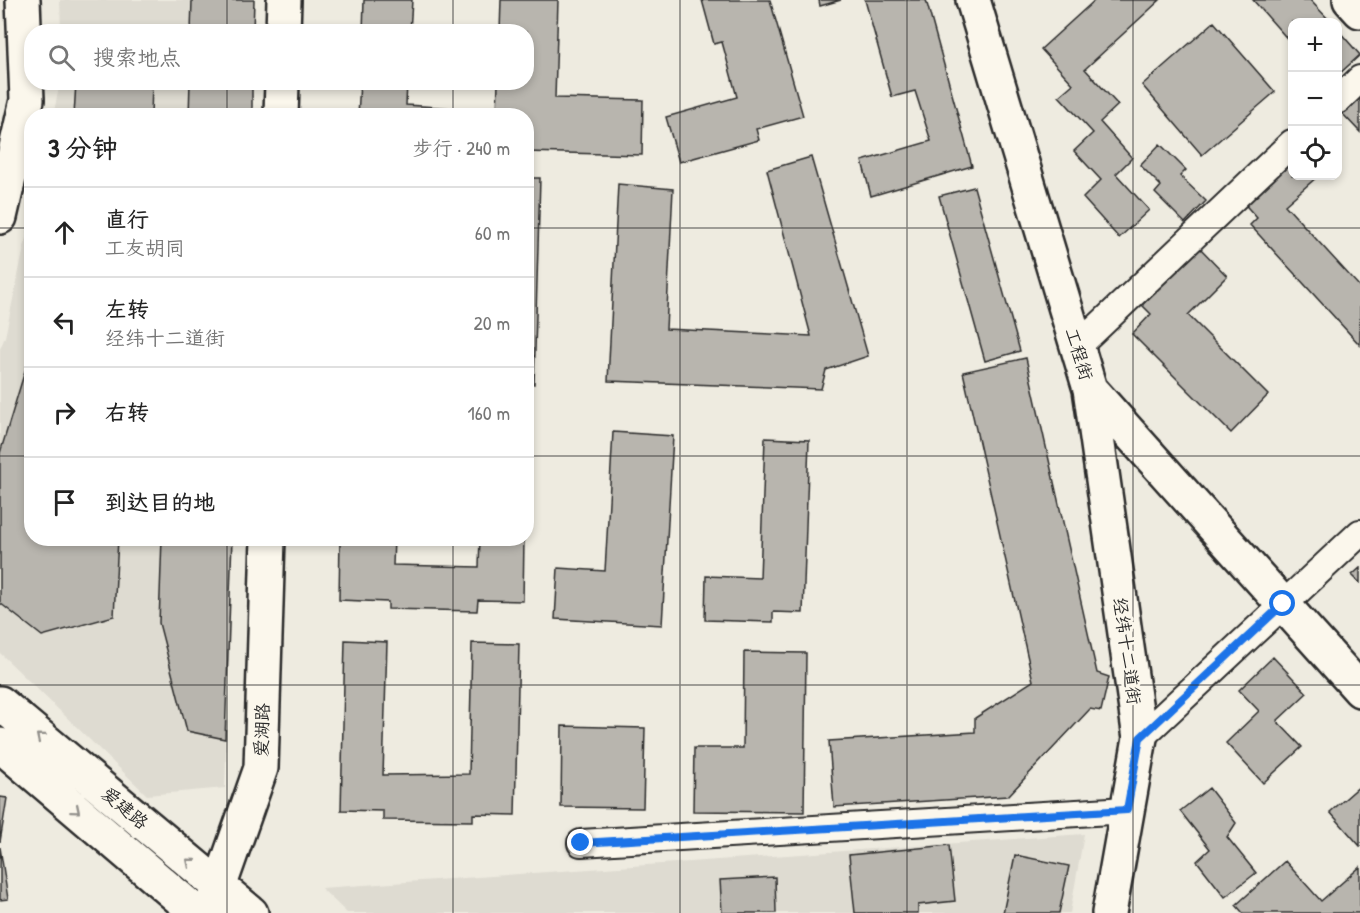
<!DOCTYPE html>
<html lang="zh">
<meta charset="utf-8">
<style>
:root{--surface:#fff;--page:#f6f6f6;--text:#222;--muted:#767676;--line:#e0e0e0}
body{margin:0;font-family:"Patrick Hand","LXGW WenKai TC",sans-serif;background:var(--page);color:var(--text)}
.controls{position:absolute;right:18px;top:18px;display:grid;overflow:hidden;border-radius:12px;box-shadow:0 3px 9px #0003}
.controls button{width:54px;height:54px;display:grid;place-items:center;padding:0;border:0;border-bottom:2px solid var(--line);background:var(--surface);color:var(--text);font:30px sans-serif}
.stop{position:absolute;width:18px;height:18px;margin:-14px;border:4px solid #1a73e8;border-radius:50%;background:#fff}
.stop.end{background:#1a73e8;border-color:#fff;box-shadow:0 2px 6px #0008}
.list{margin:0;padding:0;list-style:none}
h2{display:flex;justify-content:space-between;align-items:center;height:78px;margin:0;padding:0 24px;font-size:26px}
h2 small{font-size:20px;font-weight:400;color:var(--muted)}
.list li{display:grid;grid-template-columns:39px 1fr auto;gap:18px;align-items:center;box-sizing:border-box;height:90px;padding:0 24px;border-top:2px solid var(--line)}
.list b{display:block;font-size:22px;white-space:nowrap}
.list p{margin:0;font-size:20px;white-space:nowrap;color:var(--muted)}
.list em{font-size:20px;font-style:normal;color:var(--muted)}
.icon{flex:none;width:33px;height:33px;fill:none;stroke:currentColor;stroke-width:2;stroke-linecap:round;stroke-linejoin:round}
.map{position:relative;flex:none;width:1360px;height:913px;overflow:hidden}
.search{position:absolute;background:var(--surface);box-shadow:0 3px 9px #0003;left:24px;top:24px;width:510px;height:66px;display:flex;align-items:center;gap:15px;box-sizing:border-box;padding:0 21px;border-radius:24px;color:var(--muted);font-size:22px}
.panel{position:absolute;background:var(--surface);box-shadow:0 3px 9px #0003;left:24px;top:108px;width:510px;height:438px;border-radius:24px}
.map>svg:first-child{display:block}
.built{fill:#dedbd1}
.building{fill:#b8b5ae;stroke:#2b2b2b;stroke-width:1.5}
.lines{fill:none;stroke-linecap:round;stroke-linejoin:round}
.street-casing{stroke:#2b2b2b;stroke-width:30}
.secondary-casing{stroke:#2b2b2b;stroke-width:38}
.highway-casing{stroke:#2b2b2b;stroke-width:38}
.street{stroke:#fbf7ec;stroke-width:26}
.secondary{stroke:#fbf7ec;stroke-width:33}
.highway{stroke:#fbf7ec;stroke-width:33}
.oneway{stroke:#93918c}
.route{stroke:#1a73e8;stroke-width:8}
.grid{fill:none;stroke:#2b2b2b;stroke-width:1.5;stroke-opacity:0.55}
.labels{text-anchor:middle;stroke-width:6;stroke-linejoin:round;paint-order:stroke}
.street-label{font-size:18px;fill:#2b2b2b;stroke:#fbf7ec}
</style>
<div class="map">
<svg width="1360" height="913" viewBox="0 0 1360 913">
<rect width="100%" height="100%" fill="#eeebe0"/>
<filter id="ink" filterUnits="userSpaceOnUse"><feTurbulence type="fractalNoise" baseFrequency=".0167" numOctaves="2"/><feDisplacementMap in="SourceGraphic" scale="12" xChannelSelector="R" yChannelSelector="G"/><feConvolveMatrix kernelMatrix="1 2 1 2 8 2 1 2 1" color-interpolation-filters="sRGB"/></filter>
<g filter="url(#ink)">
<path class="built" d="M60,0H252L251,31H61Z
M60,83H249L248,115L53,116Z
M31,214L32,538L233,539L225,788L147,795L0,653V349L5,337Z
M1084,834L1070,913H347L321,888Z"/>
<path class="building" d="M192,0H254L253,32H191Z
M364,0H412L410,32H363Z
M501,0H558L555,98L643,100L642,155L526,152V116H497L498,82H526V32H500Z
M702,0H770L803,116L756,129L759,140L679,162L666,117L737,97L722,42L714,44Z
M819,0H841L820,6Z
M865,0H926L972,166L871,196L862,161L931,141L915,91L892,97Z
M1095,0H1160L1085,69L1118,105L1100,122L1132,158L1116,174L1149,210L1119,238L1083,198L1101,180L1074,151L1093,133L1059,96L1073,84L1041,49Z
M1253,0H1310L1331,22H1292V44Z
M1214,22L1275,92L1202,155L1142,85Z
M1338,30L1360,55L1338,75Z
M76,82H152L151,116H74Z
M190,82H252V116H189Z
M360,82H407L406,105L452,108V116H358Z
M1360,92V132L1340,111Z
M1160,144L1186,170L1180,176L1206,201L1185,223L1155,193L1161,186L1140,165Z
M1292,151V176H1318L1285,205L1360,287V345L1250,225L1257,218L1240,199Z
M811,157L868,356L826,370L821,389L608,381L618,184L673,189L666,329L811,336L767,170Z
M526,178H540L534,384H526Z
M974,187L1020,351L985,361L939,196Z
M1199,247L1227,276L1188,315L1268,395L1231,433L1132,334L1151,314L1142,305Z
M32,348V538H118L114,616L42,636L0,603V453Z
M1026,358L1097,673L1109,677L1101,711L1090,709L1008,796L834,807L829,741L975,732V718L1033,681L963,372Z
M613,432L673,436L662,625L555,619L558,568L605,571Z
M765,438L809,440L803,613L773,612V622L705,620L706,576L760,578Z
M162,538H232L225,739L187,731L159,623Z
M340,538H394L393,565L479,567L480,538H524L523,601L478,600L477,611L388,609V602L339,600Z
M1360,568V583L1352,575Z
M345,640L387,642L383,775L469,774L472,643L519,644L515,815L473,814V821L383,820V811L341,810Z
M744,652L806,653L804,812L693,811L694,748H743Z
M1273,657L1307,693L1277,721L1302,747L1263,783L1226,743L1259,711L1239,690Z
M562,726L645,728L643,808L561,807Z
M1360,786V846L1330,812Z
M1209,788L1236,823L1227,837L1256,873L1225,897L1197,861L1210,849L1180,811Z
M0,797L7,798L0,842Z
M949,845L955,901L918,905V913H855L849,855Z
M0,847L8,899L0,900Z
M1015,855L1069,866L1059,913H1003Z
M1285,861L1321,901L1360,867V913H1243L1236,905Z
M775,877L776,913H722L720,880Z"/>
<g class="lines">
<defs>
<path id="street" d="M1338,100L1360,79
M1077,347L1292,143
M1140,738L1360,533
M581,843L1127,810"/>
<path id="secondary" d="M973,0L1090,389L1360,690
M283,32L284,0
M281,116L282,82
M0,217L27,100L23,0
M1090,389L1140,738L1109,913
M0,703L251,913
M0,745L197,913
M210,913L261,768L268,538"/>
<path id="highway" d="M1350,0L1360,11"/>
</defs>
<use href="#street" class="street-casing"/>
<use href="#secondary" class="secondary-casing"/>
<use href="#highway" class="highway-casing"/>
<use href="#street" class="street"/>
<use href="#secondary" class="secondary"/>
<use href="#highway" class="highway"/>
</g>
<defs><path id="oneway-chevron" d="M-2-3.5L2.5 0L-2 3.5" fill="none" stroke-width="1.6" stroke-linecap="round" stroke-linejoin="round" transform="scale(1.5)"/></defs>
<g class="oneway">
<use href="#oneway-chevron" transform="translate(40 737) rotate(-140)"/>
<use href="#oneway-chevron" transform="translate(76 810) rotate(40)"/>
<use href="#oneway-chevron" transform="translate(190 862) rotate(-140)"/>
</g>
</g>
<g class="lines" filter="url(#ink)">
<path class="route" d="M581,843L1127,810L1140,738L1283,604"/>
</g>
<path class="grid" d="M227,0V32M453,0V32M680,0V913M907,0V913M1133,0V913M227,82V116M453,82V116M0,228H32M526,228H1360M0,456H32M526,456H1360M227,538V913M453,538V913M0,685H1360"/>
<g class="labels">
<g class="street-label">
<text transform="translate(1079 354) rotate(73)" y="6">工程街</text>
<text transform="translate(1127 651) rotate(82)" y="6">经纬十二道街</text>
<text transform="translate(262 730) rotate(-88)" y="6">爱湖路</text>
<text transform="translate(125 808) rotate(40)" y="6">爱建路</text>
</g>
</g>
</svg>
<div class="controls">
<button>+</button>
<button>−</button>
<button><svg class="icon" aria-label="locate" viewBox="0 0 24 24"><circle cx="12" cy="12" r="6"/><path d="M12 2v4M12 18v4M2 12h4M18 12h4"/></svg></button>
</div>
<div class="stop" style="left:1283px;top:604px"></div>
<div class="stop end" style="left:581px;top:843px"></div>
<div class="search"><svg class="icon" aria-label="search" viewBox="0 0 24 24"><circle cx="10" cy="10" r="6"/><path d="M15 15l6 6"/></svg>搜索地点</div>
<section class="panel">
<h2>3 分钟<small>步行 · 240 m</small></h2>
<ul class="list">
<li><svg class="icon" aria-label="ahead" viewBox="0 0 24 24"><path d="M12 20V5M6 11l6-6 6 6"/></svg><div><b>直行</b><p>工友胡同</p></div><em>60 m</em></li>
<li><svg class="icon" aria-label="left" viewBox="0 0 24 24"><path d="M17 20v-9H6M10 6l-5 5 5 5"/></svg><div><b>左转</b><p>经纬十二道街</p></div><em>20 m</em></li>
<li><svg class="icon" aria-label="right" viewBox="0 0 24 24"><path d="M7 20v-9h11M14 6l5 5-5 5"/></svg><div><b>右转</b></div><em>160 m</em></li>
<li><svg class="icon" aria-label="arrive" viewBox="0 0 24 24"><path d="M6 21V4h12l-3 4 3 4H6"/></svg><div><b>到达目的地</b></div></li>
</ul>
</section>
</div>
